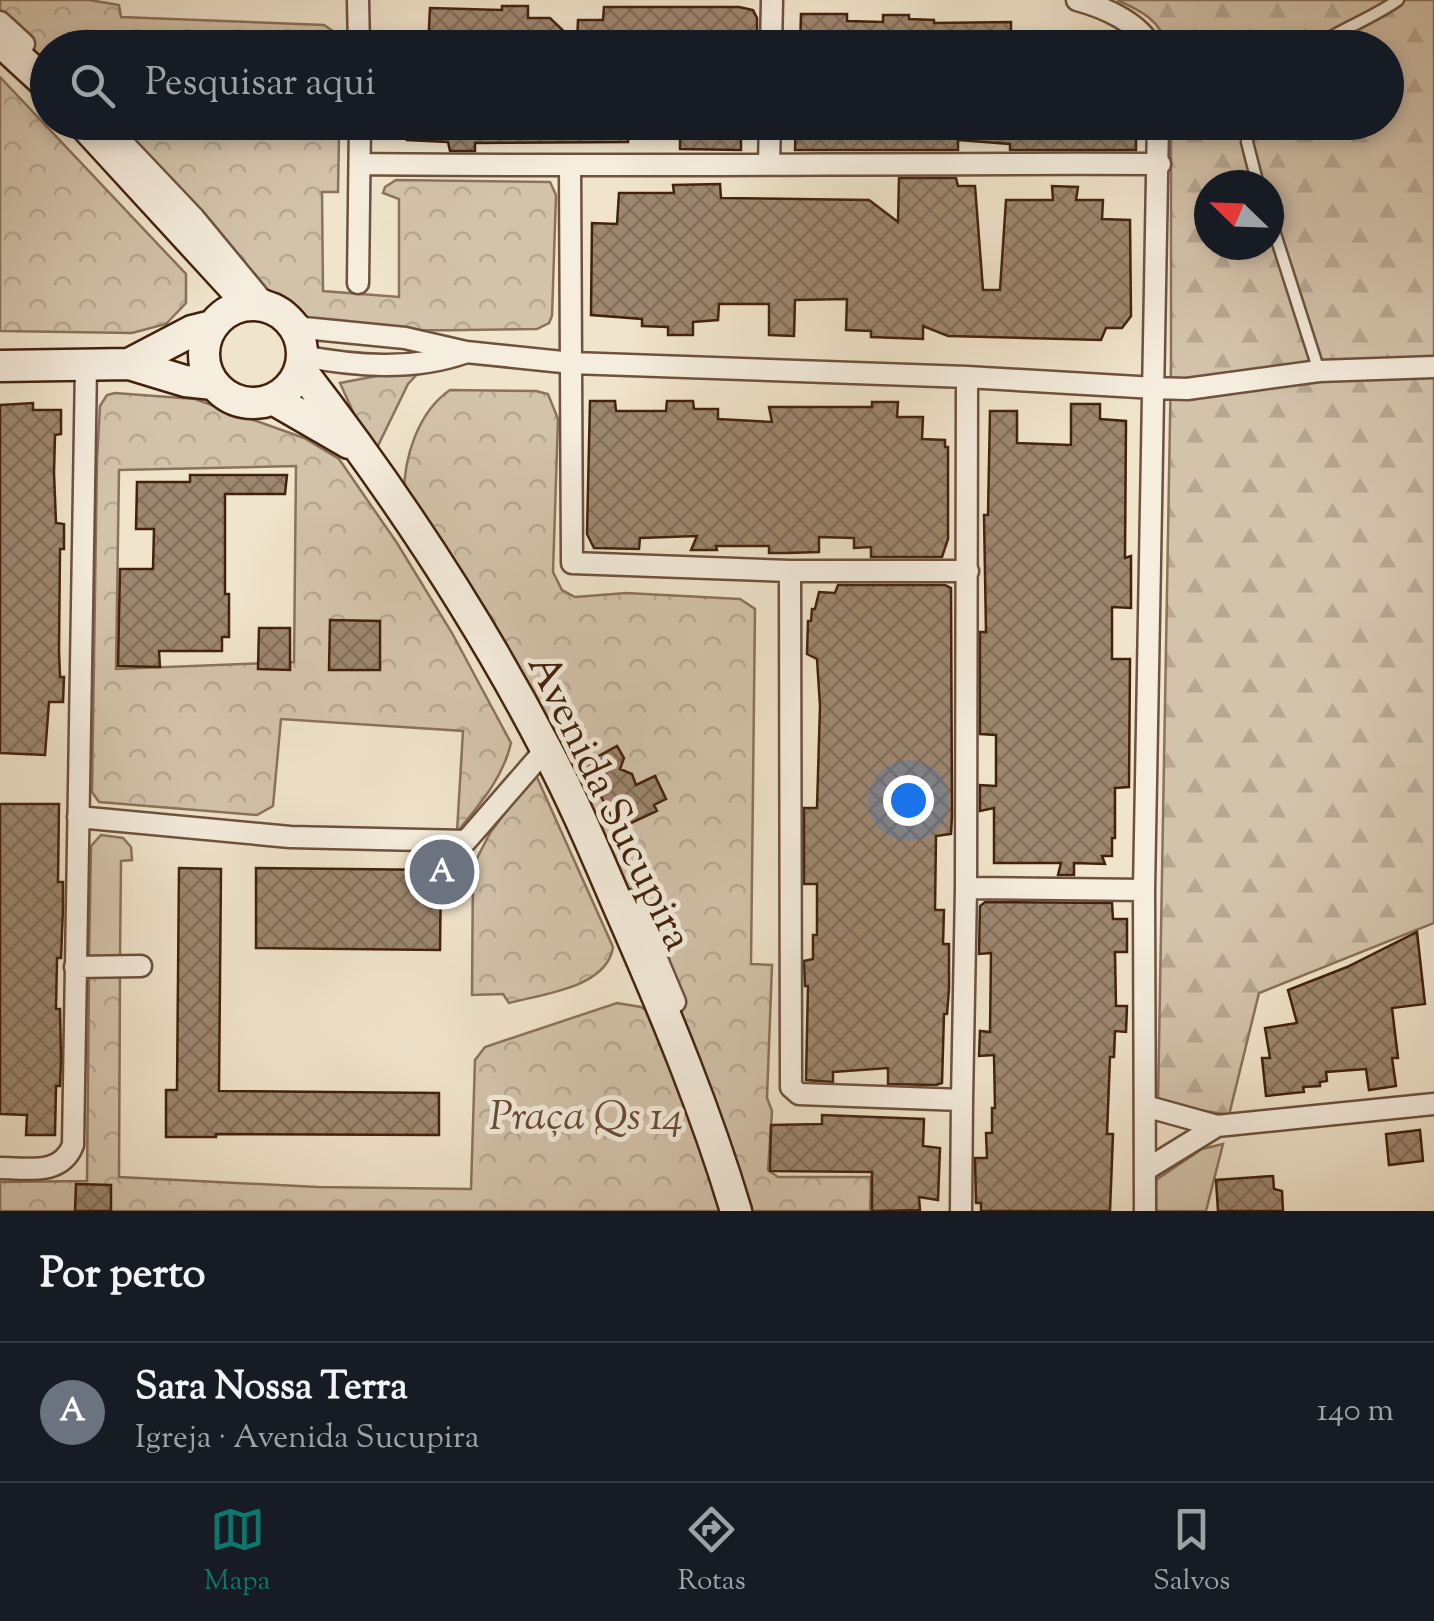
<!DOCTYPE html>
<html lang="pt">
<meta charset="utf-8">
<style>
:root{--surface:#171b24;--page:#242831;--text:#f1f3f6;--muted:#9ea1a6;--line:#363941;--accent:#0f766e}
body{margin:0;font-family:"Sorts Mill Goudy",serif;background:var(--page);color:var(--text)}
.compass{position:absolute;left:1194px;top:170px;width:90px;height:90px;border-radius:50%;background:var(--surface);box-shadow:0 5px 15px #0003;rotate:293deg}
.you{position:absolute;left:908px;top:800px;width:35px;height:35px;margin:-25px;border:8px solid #fff;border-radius:50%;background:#1a73e8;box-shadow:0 0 0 15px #1a73e833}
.badge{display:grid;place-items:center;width:65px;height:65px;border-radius:50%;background:var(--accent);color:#fff;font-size:32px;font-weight:700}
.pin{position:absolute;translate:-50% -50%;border:5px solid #fff;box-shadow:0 2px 10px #0006}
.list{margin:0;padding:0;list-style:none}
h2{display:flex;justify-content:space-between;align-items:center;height:130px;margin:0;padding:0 40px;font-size:42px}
h2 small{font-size:32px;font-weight:400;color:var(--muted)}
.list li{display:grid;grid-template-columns:65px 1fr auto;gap:30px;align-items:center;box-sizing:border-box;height:140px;padding:0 40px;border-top:2px solid var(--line)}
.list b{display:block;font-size:38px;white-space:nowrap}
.list p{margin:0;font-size:32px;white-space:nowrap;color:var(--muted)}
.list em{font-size:32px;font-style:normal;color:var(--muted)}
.icon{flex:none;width:55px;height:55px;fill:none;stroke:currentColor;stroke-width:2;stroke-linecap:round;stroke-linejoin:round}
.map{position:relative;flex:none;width:1434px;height:1211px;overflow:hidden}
.search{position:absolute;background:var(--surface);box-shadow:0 5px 15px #0003;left:30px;right:30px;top:30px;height:110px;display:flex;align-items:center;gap:25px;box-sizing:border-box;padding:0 35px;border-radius:55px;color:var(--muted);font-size:38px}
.sheet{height:270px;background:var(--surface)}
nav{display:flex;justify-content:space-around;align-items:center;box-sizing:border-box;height:140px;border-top:2px solid var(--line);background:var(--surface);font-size:28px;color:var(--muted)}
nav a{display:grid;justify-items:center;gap:5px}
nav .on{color:var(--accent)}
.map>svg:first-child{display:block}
.grass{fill:#d3c3ab;stroke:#8b725c;stroke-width:2.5}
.forest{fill:url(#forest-firs);stroke:#8b725c;stroke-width:2.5;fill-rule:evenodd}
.park{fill:url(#park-crowns);stroke:#8b725c;stroke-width:2.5;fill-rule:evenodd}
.building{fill:url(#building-cross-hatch);stroke:#43220c;stroke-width:2.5}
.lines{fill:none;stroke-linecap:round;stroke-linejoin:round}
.lane-casing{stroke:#6e523c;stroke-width:15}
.street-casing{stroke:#6e523c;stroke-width:25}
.secondary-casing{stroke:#43220c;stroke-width:35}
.lane{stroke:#f5edde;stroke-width:10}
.street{stroke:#f5edde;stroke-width:20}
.secondary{stroke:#f5edde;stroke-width:30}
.labels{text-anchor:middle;stroke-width:10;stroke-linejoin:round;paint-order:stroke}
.street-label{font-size:42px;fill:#43220c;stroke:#f5edde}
.park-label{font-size:42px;font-style:italic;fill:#674a34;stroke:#f5edde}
</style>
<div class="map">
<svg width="1434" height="1211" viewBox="0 0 1434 1211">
<defs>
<pattern id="forest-firs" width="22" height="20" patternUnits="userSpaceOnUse" patternTransform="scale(2.5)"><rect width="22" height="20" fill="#d3c3ab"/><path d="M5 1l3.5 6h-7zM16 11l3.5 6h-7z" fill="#b6a792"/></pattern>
<pattern id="park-crowns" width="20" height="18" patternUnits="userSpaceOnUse" patternTransform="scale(2.5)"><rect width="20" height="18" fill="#d3c3ab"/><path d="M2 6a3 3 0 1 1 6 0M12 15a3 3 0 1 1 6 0" fill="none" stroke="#b6a792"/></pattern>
<pattern id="building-cross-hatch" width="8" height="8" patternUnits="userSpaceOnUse" patternTransform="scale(2.5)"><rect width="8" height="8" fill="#9d8770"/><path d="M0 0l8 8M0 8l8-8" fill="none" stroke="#826e5a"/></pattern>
</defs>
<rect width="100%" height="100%" fill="#f0e4cc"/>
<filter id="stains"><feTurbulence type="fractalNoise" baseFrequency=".002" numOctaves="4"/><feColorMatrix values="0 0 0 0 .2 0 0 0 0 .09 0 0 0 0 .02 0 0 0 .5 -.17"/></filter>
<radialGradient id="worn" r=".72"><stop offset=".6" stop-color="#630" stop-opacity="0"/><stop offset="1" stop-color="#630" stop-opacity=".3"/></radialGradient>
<path class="grass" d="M101,835L123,838L131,847L132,860L121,861L120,956L89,957L91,846Z
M1223,1144L1206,1211H1156V1180L1202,1149Z"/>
<path class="forest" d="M1117,0H1434V923L1259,993L1229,1115L1158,1103L1171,364V123L1386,122V48L1167,47C1162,21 1140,10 1117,0ZM1209,185H1269V245H1209Z"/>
<path class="park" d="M0,0H89L119,5L121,17L324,25L333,31L331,47L48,48L47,67L0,22Z
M0,77L186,274V303L166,324L132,333L0,331Z
M103,123H325L322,139L339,136L338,192H322L323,291L399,297V199L383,193L385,187L396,180L550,182L556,195L552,316L549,323L537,329C480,329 328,338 284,311Z
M424,367L408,384L373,456L340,383Z
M450,390L536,391L548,394L558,419L553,572L562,590L575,597L626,593L740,599L755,609L751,964L772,965L767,1098L772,1111L768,1170L778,1177H871L870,1211H743L675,1013L404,494C404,457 418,412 450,390Z
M115,393L195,399L304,438L339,459L397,543L452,633L511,743C503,778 480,804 457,832L463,731L281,719L273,806L257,815L99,802L92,792L97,459L100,406L107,395ZM296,466L294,662L116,669L119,470Z
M535,773L613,947C607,988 542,994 509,1003L503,994L472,995L473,866L490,833Z
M120,974L119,1177L318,1187L471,1189L475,1060L485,1047L617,1003L641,1007L652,1014L723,1211H0V1182L87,1181L89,975Z"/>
<path class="building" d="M502,6H528V18H550L577,44L578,20H603L604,7H739L753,10L757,18V48H428L430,8L502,10Z
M801,14H847V21L883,22V15H909V19L934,20V23L1011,22V48H800Z
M407,122H628V142L475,143V151H450L448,142L407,140Z
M680,122H741V150L680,149Z
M796,122H1115V137H1136V150H1010V144L958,140V150H795Z
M899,178H956L958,186H975L983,290H1000L1006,200H1053L1052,186L1078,187L1076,200H1103L1102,219L1130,220L1131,316L1122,328H1106L1101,340L948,336L923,326V339L871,337V331L846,330L847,299L795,300L794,336L769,335V304H719L718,320L693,322V335H668V327L642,326V319L591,315L592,223L617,224L619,193H674L673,185L720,184L721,198L869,200L898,222Z
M590,401H615L616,411H666L667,401H693L694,409H718V419L772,422L769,407H872V402H898L897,417H923L922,439L945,440V447H948V539L942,557H871V547L854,548V538L819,537V552L787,553H769V546H716L717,550H691L697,536L640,538L639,549L594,548L587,534Z
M33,403V410H61V434L55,435L54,473L56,523L64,524V549H60L59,651L60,677H64L63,702H49L45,755L0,753V405Z
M1071,404H1100V419L1126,421L1125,558L1131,556V608L1112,607V659H1130L1129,787L1115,788V838H1112V856H1102L1105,864L1074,863V875H1058L1061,863H994V808L980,811V785L996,786V735L980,734V632H986L984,515H988L990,411H1017V443L1071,445Z
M190,475H287L285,494H225V594H229V637H222V651H159L160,667L118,666L120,569H153L154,529H136L137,482H190Z
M838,585H945L951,588L952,816L951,834L936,836L935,910H944L943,944H949V989L947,1014H944L942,1083L936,1085L888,1084V1068L833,1072V1082L806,1080L808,986H805L804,961L813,959V935H817V884H804V808H817L820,706L817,659L807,654L808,621H811L812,609H815L819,592L835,593Z
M330,620L380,621V670H329Z
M259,628H290V670L258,669Z
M617,746L624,758L620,769L632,774L636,785L655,776L666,799L654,805L657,811L618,829L584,764Z
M0,804H59L58,882H63V908L61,958H57L56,1009H60L61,1060L60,1086H56L55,1135H26L27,1115L0,1114Z
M179,868L221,869L219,1091L439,1093V1135L216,1134V1137H166V1090H177Z
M256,868L441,870L440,950L256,948Z
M985,902L1112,903L1113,919H1127V952H1115L1116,1006H1127L1126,1032L1115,1031L1114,1057H1110L1107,1134H1113L1110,1211H981V1203H976L975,1158H987L986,1133H992V1108H995L994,1055L979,1056L980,1031L990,1032L991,953L979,954L980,906Z
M1417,932L1425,1004L1392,1008L1398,1058H1392L1396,1086L1369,1090L1366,1069L1326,1072L1327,1081L1320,1082V1086L1303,1087L1304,1092L1266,1096L1262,1058H1270L1265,1028L1297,1023L1288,990L1347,967Z
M822,1115L924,1119L923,1146L940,1148L938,1200L919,1197L920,1210L872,1211V1172L770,1171L771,1125L822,1124Z
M1420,1130L1423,1161L1389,1165L1386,1134Z
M1273,1176L1274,1189L1282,1191L1283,1211H1218L1216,1180Z
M76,1184L111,1185V1211H75Z"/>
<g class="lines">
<defs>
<path id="lane" d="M1313,48C1341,29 1371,19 1398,0
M1248,122L1247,142L1258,185
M1269,215L1319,371"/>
<path id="street" d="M358,0L359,48
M1077,0C1103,7 1139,22 1152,48
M0,22L24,44
M771,48L772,0
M103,122L194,218L260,298L284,311L304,329
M769,163L770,122
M360,164C627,167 893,163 1160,164
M570,167L572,563L790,571L791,1087L799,1094L962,1100L961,1211
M358,283L360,122
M294,327L405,338L466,352L572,363L967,377L1155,388L1187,389L1319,371L1434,367
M302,356C355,366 412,371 464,353
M790,571H968
M78,817L290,837L466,841L546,749
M966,888L1144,890
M632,900L675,1002
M75,967L141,966
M962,1100L966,888L967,377
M1145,1106L1217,1126L1434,1104
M0,1168C28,1168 61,1176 73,1145L86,366
M1147,1169L1217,1126
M1145,1211L1144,890L1158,122"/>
<path id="secondary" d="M0,41L48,85
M82,122L249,304
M204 354a49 49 0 1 1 98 0a49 49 0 1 1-98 0Z
M129,364L192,331L212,326
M0,366L129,364L185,381L213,384
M300,369C392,488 477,616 546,749C576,805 600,864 625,921C667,1017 706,1111 736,1211
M273,399L349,443"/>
</defs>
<use href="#lane" class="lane-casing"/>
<use href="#street" class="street-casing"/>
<use href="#secondary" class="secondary-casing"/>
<use href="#lane" class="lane"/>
<use href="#street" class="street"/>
<use href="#secondary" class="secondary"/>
</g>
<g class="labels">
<g class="street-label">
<text transform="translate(612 801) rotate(64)" y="15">Avenida Sucupira</text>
</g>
<g class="park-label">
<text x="586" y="1129">Praça Qs 14</text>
</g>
</g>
<rect width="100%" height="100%" filter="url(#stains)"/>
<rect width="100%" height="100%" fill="url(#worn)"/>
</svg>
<svg class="compass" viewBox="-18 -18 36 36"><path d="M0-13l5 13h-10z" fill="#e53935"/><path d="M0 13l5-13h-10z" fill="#9ea1a6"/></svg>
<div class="you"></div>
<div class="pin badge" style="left:442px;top:872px;background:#6b7280">A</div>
<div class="search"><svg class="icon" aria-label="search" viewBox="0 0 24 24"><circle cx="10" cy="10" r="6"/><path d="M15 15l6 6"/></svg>Pesquisar aqui</div>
</div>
<section class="sheet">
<h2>Por perto<small></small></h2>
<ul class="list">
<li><span class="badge" style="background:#6b7280">A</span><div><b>Sara Nossa Terra</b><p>Igreja · Avenida Sucupira</p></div><em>140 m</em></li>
</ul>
</section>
<nav>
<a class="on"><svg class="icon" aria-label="map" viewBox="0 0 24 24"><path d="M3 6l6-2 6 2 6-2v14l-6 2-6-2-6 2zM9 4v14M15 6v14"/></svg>Mapa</a>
<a><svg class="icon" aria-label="directions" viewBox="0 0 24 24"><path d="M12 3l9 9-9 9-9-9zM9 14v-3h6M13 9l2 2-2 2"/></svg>Rotas</a>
<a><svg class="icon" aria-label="saved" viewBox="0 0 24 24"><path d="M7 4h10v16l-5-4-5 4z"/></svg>Salvos</a>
</nav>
